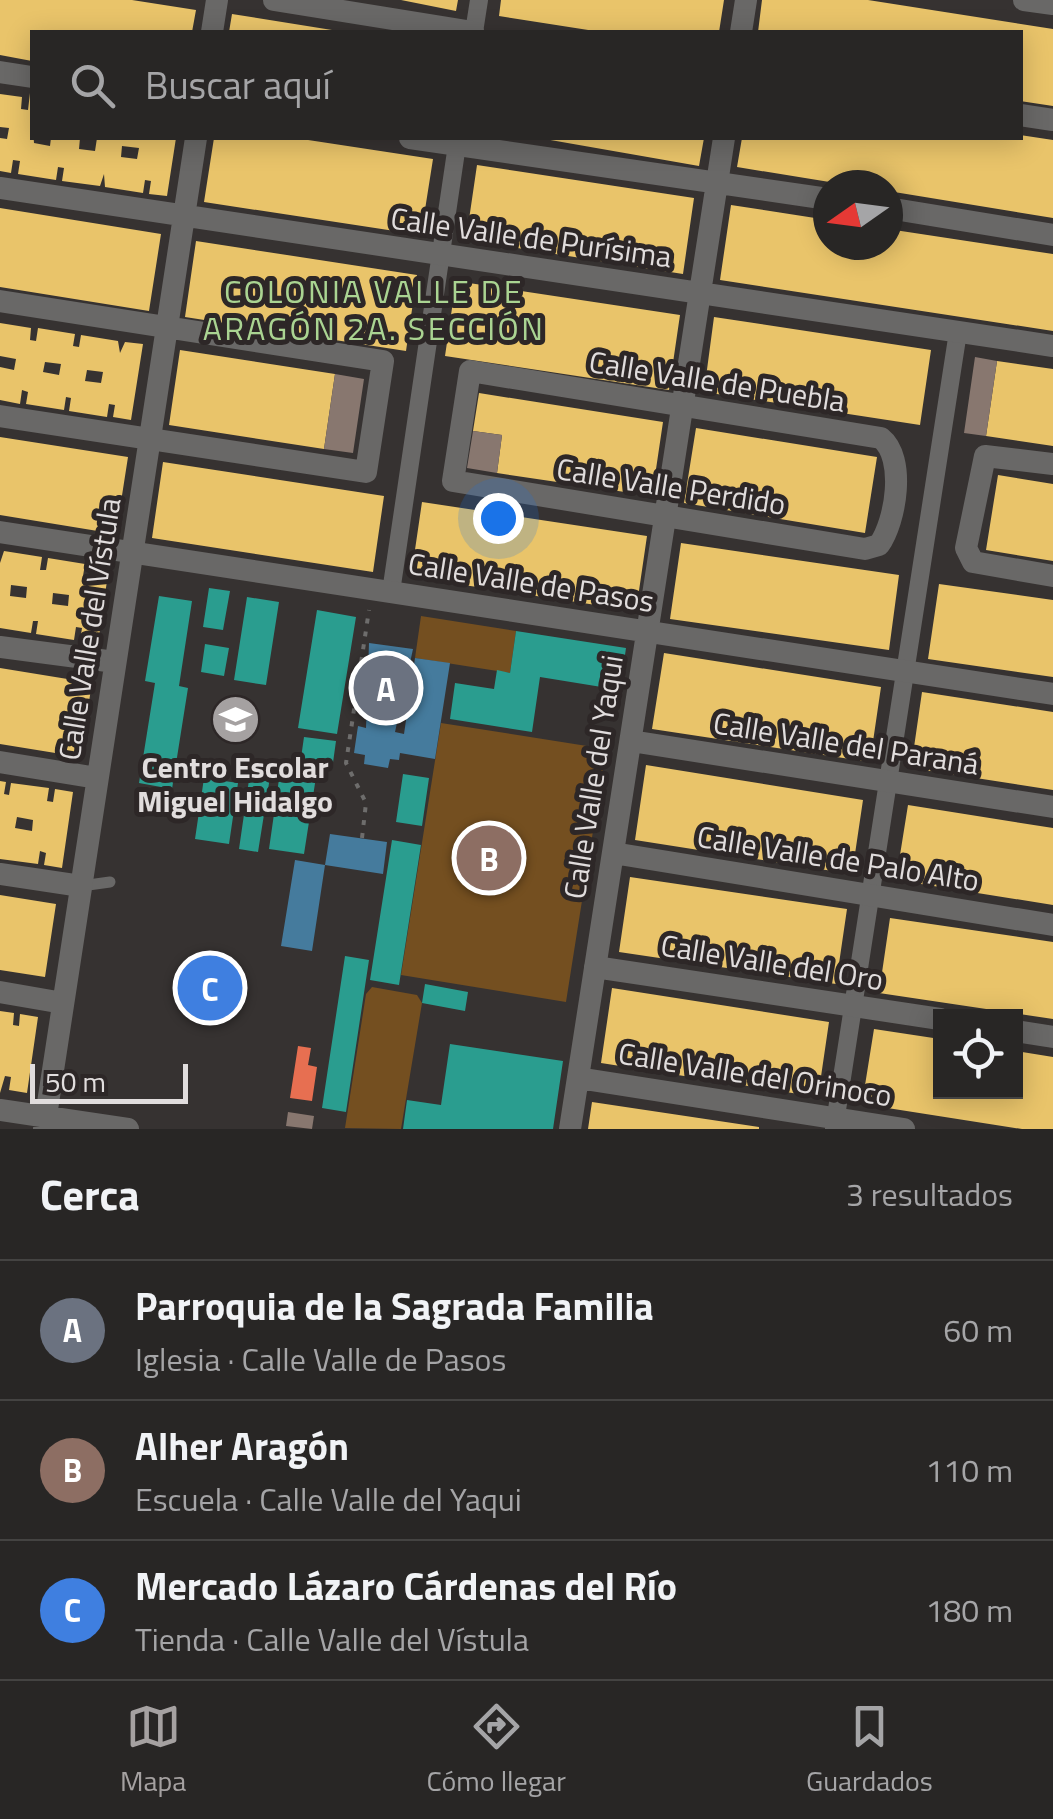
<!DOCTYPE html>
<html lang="es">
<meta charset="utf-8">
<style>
:root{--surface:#282625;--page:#343232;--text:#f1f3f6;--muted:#a5a5a7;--line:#444342;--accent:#a5a1a1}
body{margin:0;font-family:"Titillium Web",sans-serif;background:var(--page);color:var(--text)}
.controls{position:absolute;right:30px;bottom:30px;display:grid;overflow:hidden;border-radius:0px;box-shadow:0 5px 25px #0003}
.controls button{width:90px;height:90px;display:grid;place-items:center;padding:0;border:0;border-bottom:2px solid var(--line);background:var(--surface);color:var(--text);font:50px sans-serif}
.compass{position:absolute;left:813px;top:170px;width:90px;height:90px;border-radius:50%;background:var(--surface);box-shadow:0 5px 25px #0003;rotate:256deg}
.scale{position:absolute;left:30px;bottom:25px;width:158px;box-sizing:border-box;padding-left:10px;border:5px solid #e1dddd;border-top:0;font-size:28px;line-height:35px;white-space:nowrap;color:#e1dddd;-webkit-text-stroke:8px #2d2727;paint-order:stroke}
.you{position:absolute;left:498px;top:518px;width:35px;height:35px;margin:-25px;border:8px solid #fff;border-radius:50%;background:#1a73e8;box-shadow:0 0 0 15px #1a73e833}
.badge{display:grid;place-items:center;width:65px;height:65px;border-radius:50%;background:var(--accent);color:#fff;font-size:32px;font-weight:700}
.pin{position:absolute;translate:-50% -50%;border:5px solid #fff;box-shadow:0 2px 10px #0006}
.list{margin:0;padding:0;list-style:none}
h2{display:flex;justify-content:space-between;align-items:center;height:130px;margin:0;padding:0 40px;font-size:42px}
h2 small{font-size:32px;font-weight:400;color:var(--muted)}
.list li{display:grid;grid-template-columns:65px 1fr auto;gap:30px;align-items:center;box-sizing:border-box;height:140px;padding:0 40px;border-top:2px solid var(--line)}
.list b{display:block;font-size:38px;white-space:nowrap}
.list p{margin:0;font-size:32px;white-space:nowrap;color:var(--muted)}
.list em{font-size:32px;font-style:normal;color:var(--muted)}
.icon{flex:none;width:55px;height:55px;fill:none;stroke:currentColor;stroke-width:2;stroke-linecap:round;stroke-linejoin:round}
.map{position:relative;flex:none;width:1053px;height:1129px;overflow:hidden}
.search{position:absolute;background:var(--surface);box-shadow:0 5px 25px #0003;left:30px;right:30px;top:30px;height:110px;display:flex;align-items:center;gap:25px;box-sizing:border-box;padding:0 35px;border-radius:0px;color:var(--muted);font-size:38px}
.sheet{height:550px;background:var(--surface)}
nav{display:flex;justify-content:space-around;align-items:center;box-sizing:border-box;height:140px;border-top:2px solid var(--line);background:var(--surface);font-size:28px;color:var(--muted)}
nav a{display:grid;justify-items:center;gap:5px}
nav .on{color:var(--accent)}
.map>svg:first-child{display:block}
.green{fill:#744f20}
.homes{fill:#e9c46a;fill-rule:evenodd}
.shops{fill:#e76f51}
.schools{fill:#2a9d8f}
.public{fill:#457b9d}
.building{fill:#88776f}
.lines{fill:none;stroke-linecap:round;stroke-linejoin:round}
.path{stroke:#6e6d6c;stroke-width:4;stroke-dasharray:5 8;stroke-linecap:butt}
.service{stroke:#696867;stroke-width:11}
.pedestrian{stroke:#696867;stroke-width:18}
.minor{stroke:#696867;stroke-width:22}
.labels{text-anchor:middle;stroke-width:10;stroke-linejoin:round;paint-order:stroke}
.street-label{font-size:30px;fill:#e1dddd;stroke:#2d2727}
.poi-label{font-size:30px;font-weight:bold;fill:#e1dddd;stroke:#2d2727}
.neighbourhood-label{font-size:32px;letter-spacing:2.5px;fill:#aad492;stroke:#2d2727}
</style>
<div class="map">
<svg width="1053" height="1129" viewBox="0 0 1053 1129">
<rect width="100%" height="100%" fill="#363231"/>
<path class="green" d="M421,616L516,631L510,673L415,658Z
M441,723L606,749L566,1002L401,975Z
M372,987L417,995L422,1003L401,1129L345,1128L366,994Z"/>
<path class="homes" d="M0,0H132L196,10L192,32H32V61L0,55Z
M401,0H458L456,11Z
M501,0H724L719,32H601L499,16Z
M762,0H868L1053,29V106L1020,101V32H758Z
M232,14L332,30V32H229Z
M30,93L34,143L50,146L51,138H80L79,149L95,151L97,138H176L167,196L149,194L151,181L145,180L143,193L105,187L104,174L100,186L62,181L64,168L58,167L56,180L18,174L20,161L13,160L11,173L0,171V138L7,139L9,128L0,127V94L22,97L21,109L28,110ZM122,146L139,148L137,159L121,157Z
M1020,135L1053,140V218L888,191V185H848L737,167L742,138Z
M214,138H295L433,159L421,235L204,202Z
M539,138H704L699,166Z
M477,165L694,198L683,274L466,240Z
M731,205L828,220V245H888V229L1053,254V331L720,280Z
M0,208L161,234L149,311L0,287Z
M196,241L417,275L406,351L185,317Z
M456,281L680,315L669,390L445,356Z
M714,317L931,350L920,425L704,392Z
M0,323L31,328L30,340L36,341L38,328L75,334L73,346L79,347L81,335L118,341L120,353L125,342L143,344L131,420L113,417L115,405L109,404L107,417L69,411L71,398L66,397L64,410L26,404L28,392L22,390L20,404L0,400V367L14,370L16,359L0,356ZM45,362L61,364L59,375L43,372ZM87,370L103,372L101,383L85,381Z
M180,350L335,374L324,449L169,425Z
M997,361L1053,369V446L986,436Z
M479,393L663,422L652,496L497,473L502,435L473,431Z
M696,428L877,457L865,533L684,503Z
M0,437L128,457L116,534L0,515Z
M163,462L384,496L373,572L152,538Z
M998,475L1053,484V561L986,550Z
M422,502L647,536L636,611L411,577Z
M681,543L899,575L889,650L670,619Z
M4,551L42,557L40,570H46L48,558L85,564L83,576L90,577L92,565L109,567L98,643L80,641L82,628L76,627L74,640L36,634L38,621H33L31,633L0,628V563ZM11,585L27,587L26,598L10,596ZM53,593L69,595L68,606L52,604Z
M939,584L1053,600V677L928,659Z
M664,653L881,687L870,762L652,729Z
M0,668L92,683L80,757L0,744Z
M922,692L1053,712V790L911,768Z
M646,765L863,800L852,874L635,840Z
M0,781L6,782L4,794L9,795L11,783L49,788L47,801L53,802L55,789L73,792L62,868L44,865L46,853L40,851L38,864L0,859ZM17,817L33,820L32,831L15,828Z
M908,805L1053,828V905L896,880Z
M630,877L847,909L836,984L619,952Z
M0,895L56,904L45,977L0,970Z
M890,918L1053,942V1019L879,993Z
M612,988L829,1022L818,1097L601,1063Z
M0,1011L14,1013L13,1025L19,1026L20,1014L38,1017L27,1093L9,1090L11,1077L5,1076L0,1093Z
M874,1029L940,1039V1092H1016V1051L1053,1057V1129H1022L862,1104Z
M592,1102L759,1127V1129H588Z"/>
<path class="shops" d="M298,1046L311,1048L308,1065L317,1067L312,1101L290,1098Z"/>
<path class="schools" d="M209,588L230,591L223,630L203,627Z
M159,596L192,601L179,686L188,688L172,789L139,783L155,683L145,681Z
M247,597L279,602L266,685L234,680Z
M317,610L356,617L337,734L298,728Z
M516,631L626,648L620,690L540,677L532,732L450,719L455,683L494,689L497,670L510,673Z
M205,644L229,648L224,676L201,672Z
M304,737L336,741L332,770L300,765Z
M280,772L316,777L304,854L269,849Z
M250,773L270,777L258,852L239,849Z
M403,774L429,778L422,826L396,822Z
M204,778L238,783L229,844L195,839Z
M392,840L421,845L399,985L370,980Z
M345,956L369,960L346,1112L322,1108Z
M425,984L468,992L465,1011L422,1003Z
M450,1044L563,1061L553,1129H403L407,1100L441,1105Z"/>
<path class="public" d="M369,643L413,649L395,732L404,734L415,658L450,663L435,759L400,753L399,760L390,759L388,768L364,764L365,755L354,753L358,726L366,728Z
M330,834L387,842L383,874L325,865Z
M295,860L325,865L312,951L281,946Z"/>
<path class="building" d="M975,357L997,361L986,436L964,433Z
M335,374L364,379L353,453L324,449Z
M473,431L502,435L497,473L467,468Z
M288,1112L314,1116L312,1129L286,1126Z"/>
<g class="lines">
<path class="path" d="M362,838L366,803L346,763L369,610"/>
<path class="service" d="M81,886L110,882"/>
<path class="pedestrian" d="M474,32L479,0
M391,592L458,138
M834,1129L958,332"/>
<path class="minor" d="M274,0L473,32
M1024,0L1053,4
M212,32L217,0
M741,32L746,0
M0,72L32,77
M1020,115L1053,120
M410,138L828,199
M0,188L1053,346
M888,208L1053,235
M0,301L383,361L366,472L0,416
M470,371L881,438C906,458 896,521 879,545L865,549L453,481Z
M1053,464L985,456L966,548L973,562L1053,576
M0,532L1053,694
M0,647L115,662
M631,741L1053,807
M0,762L97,778
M613,853L1053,925
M0,874L81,886
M595,967L940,1019
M0,992L63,1003
M1016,1031L1053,1037
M578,1078L904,1129
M0,1110L128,1129
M44,1129L196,138
M570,1129L724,138"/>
</g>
<defs>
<symbol id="school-disc" viewBox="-11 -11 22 22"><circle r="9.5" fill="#a5a1a1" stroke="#2d2727"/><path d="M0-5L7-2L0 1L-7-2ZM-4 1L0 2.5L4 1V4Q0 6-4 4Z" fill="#fff"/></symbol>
</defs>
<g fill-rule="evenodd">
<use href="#school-disc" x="208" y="692" width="55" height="55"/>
</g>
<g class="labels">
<g class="street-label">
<text transform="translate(531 238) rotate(8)" y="10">Calle Valle de Purísima</text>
<text transform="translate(717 382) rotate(9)" y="10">Calle Valle de Puebla</text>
<text transform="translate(671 487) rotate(9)" y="10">Calle Valle Perdido</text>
<text transform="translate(531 583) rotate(9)" y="10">Calle Valle de Pasos</text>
<text transform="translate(90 629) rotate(-81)" y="10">Calle Valle del Vístula</text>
<text transform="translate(846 744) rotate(9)" y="10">Calle Valle del Paraná</text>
<text transform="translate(594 777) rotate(-81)" y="10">Calle Valle del Yaqui</text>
<text transform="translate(838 859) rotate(9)" y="10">Calle Valle de Palo Alto</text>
<text transform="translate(772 963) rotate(9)" y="10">Calle Valle del Oro</text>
<text transform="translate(755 1075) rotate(9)" y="10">Calle Valle del Orinoco</text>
</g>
<g class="poi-label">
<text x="235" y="778">Centro Escolar<tspan x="235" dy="34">Miguel Hidalgo</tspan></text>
</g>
<g class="neighbourhood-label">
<text x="374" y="303">COLONIA VALLE DE<tspan x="374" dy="37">ARAGÓN 2A. SECCIÓN</tspan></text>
</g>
</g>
</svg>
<div class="controls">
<button><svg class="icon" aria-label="locate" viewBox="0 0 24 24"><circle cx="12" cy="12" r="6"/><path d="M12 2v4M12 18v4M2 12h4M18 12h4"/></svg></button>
</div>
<svg class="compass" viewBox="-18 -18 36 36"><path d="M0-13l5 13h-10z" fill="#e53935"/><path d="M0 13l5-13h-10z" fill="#a5a5a7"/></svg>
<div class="scale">50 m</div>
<div class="you"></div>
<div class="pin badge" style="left:386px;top:688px;background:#6b7280">A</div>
<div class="pin badge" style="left:489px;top:858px;background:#8d6e63">B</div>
<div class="pin badge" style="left:210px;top:988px;background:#3f7fe0">C</div>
<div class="search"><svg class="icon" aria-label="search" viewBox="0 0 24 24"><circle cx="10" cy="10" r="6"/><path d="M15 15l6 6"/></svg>Buscar aquí</div>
</div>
<section class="sheet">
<h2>Cerca<small>3 resultados</small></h2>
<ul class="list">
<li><span class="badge" style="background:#6b7280">A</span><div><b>Parroquia de la Sagrada Familia</b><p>Iglesia · Calle Valle de Pasos</p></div><em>60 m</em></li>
<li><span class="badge" style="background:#8d6e63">B</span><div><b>Alher Aragón</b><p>Escuela · Calle Valle del Yaqui</p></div><em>110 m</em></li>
<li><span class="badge" style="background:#3f7fe0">C</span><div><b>Mercado Lázaro Cárdenas del Río</b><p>Tienda · Calle Valle del Vístula</p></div><em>180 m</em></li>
</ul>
</section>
<nav>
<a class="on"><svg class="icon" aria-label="map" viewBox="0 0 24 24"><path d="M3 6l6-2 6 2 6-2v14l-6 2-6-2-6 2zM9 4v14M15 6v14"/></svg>Mapa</a>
<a><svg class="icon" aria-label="directions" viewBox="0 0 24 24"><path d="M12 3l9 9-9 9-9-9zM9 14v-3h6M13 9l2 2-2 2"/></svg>Cómo llegar</a>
<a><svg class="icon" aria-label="saved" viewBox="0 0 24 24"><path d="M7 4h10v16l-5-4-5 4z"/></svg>Guardados</a>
</nav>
